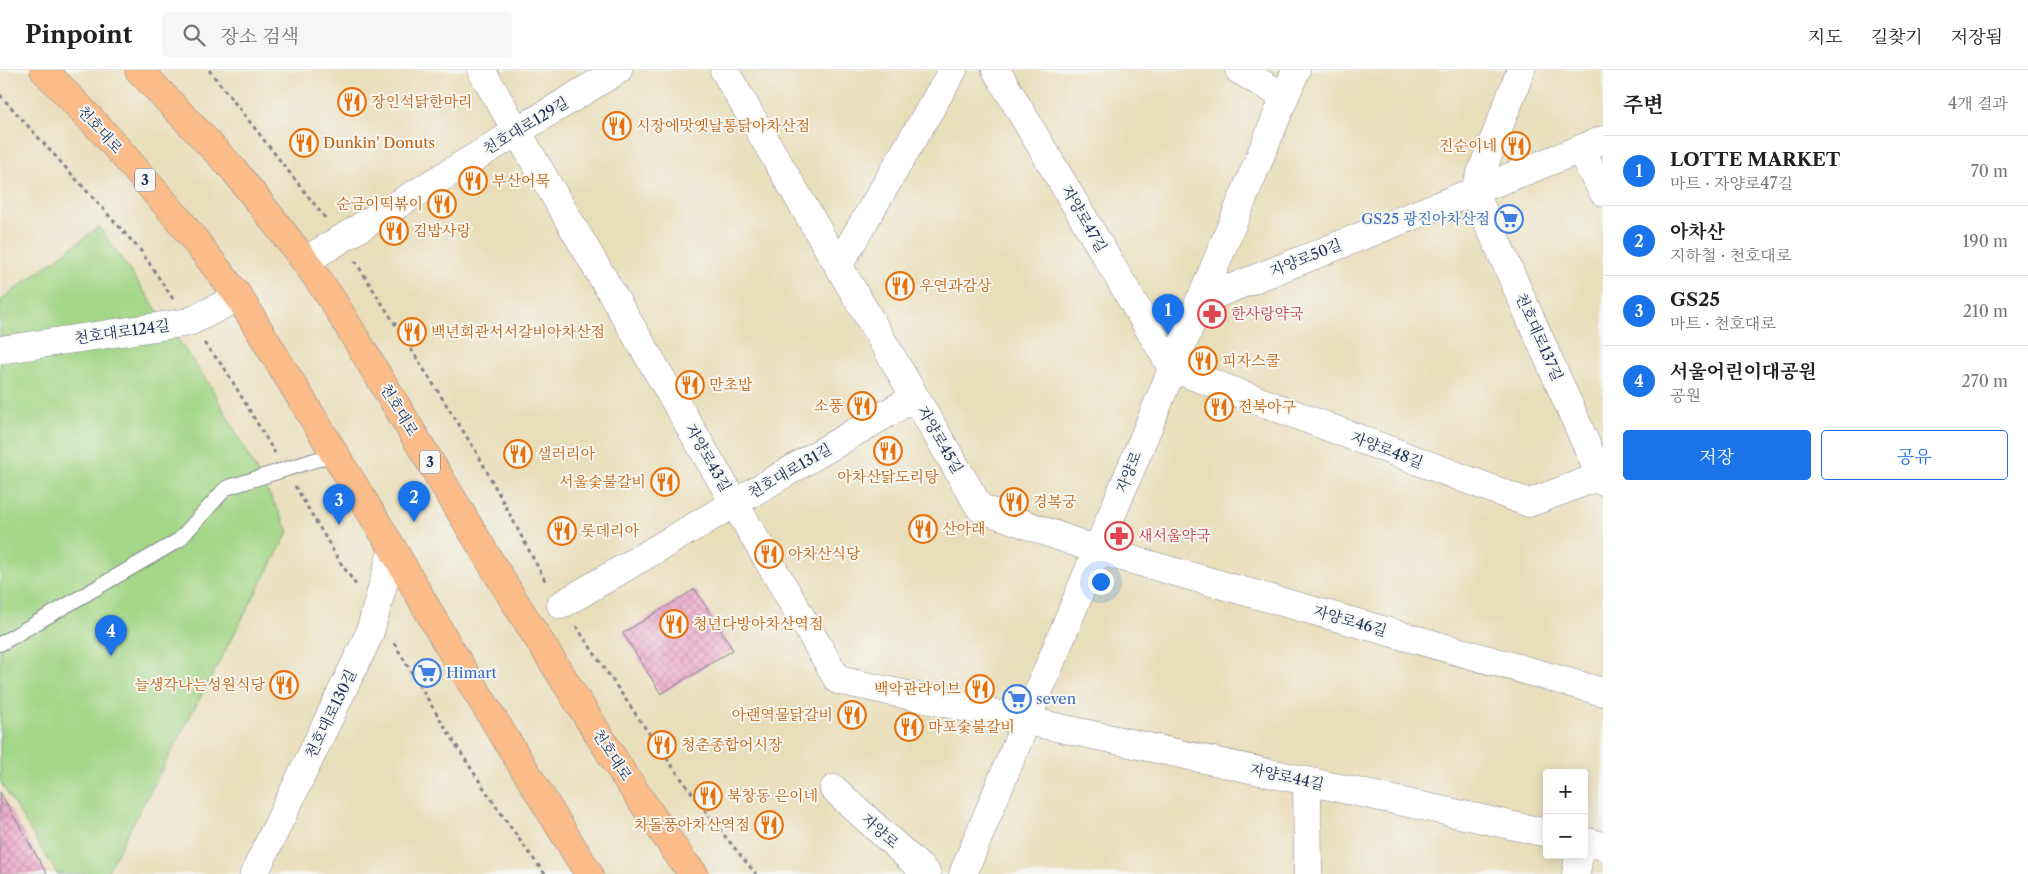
<!DOCTYPE html>
<html lang="ko">
<meta charset="utf-8">
<style>
:root{--surface:#fff;--page:#f6f6f6;--text:#202124;--muted:#757577;--line:#e0e0e0;--accent:#1a73e8}
body{margin:0;font-family:"Libre Caslon Text","Noto Serif KR",serif;background:var(--page);color:var(--text)}
.controls{position:absolute;right:15px;bottom:15px;display:grid;overflow:hidden;border-radius:5px;box-shadow:0 2px 12px #0003}
.controls button{width:45px;height:45px;display:grid;place-items:center;padding:0;border:0;border-bottom:1px solid var(--line);background:var(--surface);color:var(--text);font:25px sans-serif}
.you{position:absolute;left:1100px;top:511px;width:18px;height:18px;margin:-12px;border:4px solid #fff;border-radius:50%;background:#1a73e8;box-shadow:0 0 0 8px #1a73e833}
.badge{display:grid;place-items:center;width:32px;height:32px;border-radius:50%;background:var(--accent);color:#fff;font-size:16px;font-weight:700}
.pin{position:absolute;translate:-50% -41px;filter:drop-shadow(0 1px 2px #0008)}
.pin::after{content:'';position:absolute;top:26px;width:18px;height:15px;background:inherit;clip-path:polygon(0 0,100% 0,50% 100%)}
.list{margin:0;padding:0;list-style:none}
h2{display:flex;justify-content:space-between;align-items:center;height:65px;margin:0;padding:0 20px;font-size:21px}
h2 small{font-size:16px;font-weight:400;color:var(--muted)}
.list li{display:grid;grid-template-columns:32px 1fr auto;gap:15px;align-items:center;box-sizing:border-box;height:70px;padding:0 20px;border-top:1px solid var(--line)}
.list b{display:block;font-size:19px;white-space:nowrap}
.list p{margin:0;font-size:16px;white-space:nowrap;color:var(--muted)}
.list em{font-size:16px;font-style:normal;color:var(--muted)}
.actions{display:flex;gap:10px;padding:15px 20px}
.actions a{flex:1;padding:11px 0;border:1px solid var(--accent);border-radius:5px;text-align:center;font-size:18px;color:var(--accent)}
.actions .main{background:var(--accent);color:#fff}
.icon{flex:none;width:28px;height:28px;fill:none;stroke:currentColor;stroke-width:2;stroke-linecap:round;stroke-linejoin:round}
.map{position:relative;flex:none;width:1603px;height:804px;overflow:hidden}
header{display:flex;align-items:center;gap:30px;box-sizing:border-box;height:70px;padding:0 25px;background:var(--surface);border-bottom:1px solid var(--line)}
header strong{font-size:24px}
nav{display:flex;gap:28px;margin-inline-start:auto;font-size:18px}
.search{width:350px;height:45px;background:var(--page);display:flex;align-items:center;gap:12px;box-sizing:border-box;padding:0 18px;border-radius:5px;color:var(--muted);font-size:19px}
main{display:flex}
aside{flex:1;background:var(--surface)}
.map>svg:first-child{display:block}
.park{fill:#a3d686;stroke:#5f8272}
.building{fill:url(#building-cross-hatch)}
.lines{fill:none;stroke-linecap:round;stroke-linejoin:round}
.lane-casing{stroke:#82868c;stroke-width:16}
.street-casing{stroke:#82868c;stroke-width:29}
.primary-casing{stroke:#82868c;stroke-width:29}
.path{stroke:#82868c;stroke-width:3;stroke-dasharray:4 4;stroke-linecap:butt}
.lane{stroke:#fff;stroke-width:14}
.street{stroke:#fff;stroke-width:28}
.primary{stroke:#f9bc8a;stroke-width:28}
.labels{text-anchor:middle;stroke-width:4;stroke-linejoin:round;paint-order:stroke}
.shield{fill:#f6f6f2;stroke:#5d6b8a;stroke-width:1}
.shield-label{font-size:14px;font-weight:bold;fill:#1b2f5e}
.food-label{font-size:15px;fill:#c56008;stroke:#f6f6f2;text-anchor:start}
.street-label{font-size:15px;fill:#1b2f5e;stroke:#f6f6f2}
.shop-label{font-size:15px;fill:#366cbe;stroke:#f6f6f2;text-anchor:start}
.health-label{font-size:15px;fill:#be3a42;stroke:#f6f6f2;text-anchor:start}
</style>
<header>
<strong>Pinpoint</strong>
<div class="search"><svg class="icon" aria-label="search" viewBox="0 0 24 24"><circle cx="10" cy="10" r="6"/><path d="M15 15l6 6"/></svg>장소 검색</div>
<nav><a>지도</a><a>길찾기</a><a>저장됨</a></nav>
</header>
<main>
<div class="map">
<svg width="1603" height="804" viewBox="0 0 1603 804">
<defs>
<pattern id="building-cross-hatch" width="8" height="8" patternUnits="userSpaceOnUse" patternTransform="scale(1.25)"><rect width="8" height="8" fill="#eca0c4"/><path d="M0 0l8 8M0 8l8-8" fill="none" stroke="#be83a2"/></pattern>
</defs>
<rect width="100%" height="100%" fill="#f6f6f2"/>
<filter id="ink" filterUnits="userSpaceOnUse"><feTurbulence type="fractalNoise" baseFrequency=".02" numOctaves="2"/><feDisplacementMap in="SourceGraphic" scale="10" xChannelSelector="R" yChannelSelector="G"/><feConvolveMatrix kernelMatrix="1 2 1 2 8 2 1 2 1" color-interpolation-filters="sRGB"/></filter>
<filter id="wash" filterUnits="userSpaceOnUse"><feTurbulence type="fractalNoise" baseFrequency=".0096" numOctaves="4" result="noise"/><feDisplacementMap in="SourceGraphic" scale="20" xChannelSelector="R" yChannelSelector="G"/><feGaussianBlur stdDeviation="1.12" result="paint"/><feColorMatrix in="noise" values="0 0 0 0 0 0 0 0 0 0 0 0 0 0 0 0 0 1.4 0 .05"/><feComposite in="paint" operator="in"/></filter>
<g filter="url(#wash)">
<rect width="100%" height="100%" fill="#e9deba"/>
<path class="park" d="M99,157L211,317L289,461L106,804H57L0,711V231Z"/>
<g id="blocks">
<path class="building" d="M695,519L733,580L661,624L623,563Z
M0,722L47,804H0Z"/>
</g>
</g>
<g filter="url(#ink)">
<use href="#blocks" fill-opacity="0" stroke="#82868c" stroke-width="1"/>
<g class="lines">
<defs>
<path id="lane" d="M0,574L179,470L226,418L334,384"/>
<path id="street" d="M481,0L838,610L1547,763
M724,0L980,438L1097,480L1603,622
M996,0L1172,298L1529,433L1603,405
M1239,0L1285,27
M1521,0L1474,121L1603,412
M1580,80L1603,122
M305,191L618,0
M838,196L953,0
M1199,231L1603,70
M0,280L189,252L239,227
M561,535L915,327
M1307,712L1308,804
M834,719L927,804
M1584,771L1603,776
M254,804L369,565L393,479
M963,804L1296,0
M1576,804L1579,785"/>
<path id="primary" d="M44,0L104,63L176,146L239,227L393,479L446,572L589,804
M139,0L234,100L305,191L333,231L513,529L624,705L682,790L694,804"/>
</defs>
<use href="#lane" class="lane-casing"/>
<use href="#street" class="street-casing"/>
<use href="#primary" class="primary-casing"/>
<path class="path" d="M209,0L326,149
M0,25L141,181L173,229
M355,191L477,383L547,514
M204,273L225,299L275,383
M295,416L340,492L356,515
M576,556C633,641 690,726 756,804
M394,573C441,652 489,731 545,804"/>
<use href="#lane" class="lane"/>
<use href="#street" class="street"/>
<use href="#primary" class="primary"/>
</g>
</g>
<defs>
<symbol id="restaurant-ring" viewBox="-11 -11 22 22"><circle r="9.5" fill="#f6f6f2" stroke="#e8710a" stroke-width="1.5"/><path d="M-5-6h1v4h1v-4h1v4h1v-4h1v5L-1.5 .5V6h-2V.5L-5-1ZM5-6V6H3V1.5H1.5Q1.5-4 5-6Z" fill="#e8710a"/></symbol>
<symbol id="supermarket-ring" viewBox="-11 -11 22 22"><circle r="9.5" fill="#f6f6f2" stroke="#3f7fe0" stroke-width="1.5"/><path d="M-6-5.5h2.5l.6 2H6L4.5 2H-2.5L-4.4-4H-6ZM-1.5 3.2a1.3 1.3 0 1 0 .1 0ZM3 3.2a1.3 1.3 0 1 0 .1 0Z" fill="#3f7fe0"/></symbol>
<symbol id="pharmacy-ring" viewBox="-11 -11 22 22"><circle r="9.5" fill="#f6f6f2" stroke="#e0444e" stroke-width="1.5"/><path d="M-2-6h4v4h4v4h-4v4h-4v-4h-4v-4h4Z" fill="#e0444e"/></symbol>
</defs>
<g fill-rule="evenodd">
<use href="#restaurant-ring" x="336" y="16" width="32" height="32"/>
<use href="#restaurant-ring" x="601" y="40" width="32" height="32"/>
<use href="#restaurant-ring" x="288" y="57" width="32" height="32"/>
<use href="#restaurant-ring" x="1500" y="60" width="32" height="32"/>
<use href="#restaurant-ring" x="457" y="95" width="32" height="32"/>
<use href="#restaurant-ring" x="426" y="118" width="32" height="32"/>
<use href="#supermarket-ring" x="1493" y="133" width="32" height="32"/>
<use href="#restaurant-ring" x="378" y="145" width="32" height="32"/>
<use href="#restaurant-ring" x="884" y="200" width="32" height="32"/>
<use href="#pharmacy-ring" x="1196" y="228" width="32" height="32"/>
<use href="#restaurant-ring" x="396" y="246" width="32" height="32"/>
<use href="#restaurant-ring" x="1187" y="275" width="32" height="32"/>
<use href="#restaurant-ring" x="674" y="299" width="32" height="32"/>
<use href="#restaurant-ring" x="846" y="320" width="32" height="32"/>
<use href="#restaurant-ring" x="1203" y="321" width="32" height="32"/>
<use href="#restaurant-ring" x="872" y="365" width="32" height="32"/>
<use href="#restaurant-ring" x="502" y="368" width="32" height="32"/>
<use href="#restaurant-ring" x="649" y="396" width="32" height="32"/>
<use href="#restaurant-ring" x="998" y="416" width="32" height="32"/>
<use href="#restaurant-ring" x="907" y="443" width="32" height="32"/>
<use href="#restaurant-ring" x="546" y="445" width="32" height="32"/>
<use href="#pharmacy-ring" x="1103" y="450" width="32" height="32"/>
<use href="#restaurant-ring" x="753" y="468" width="32" height="32"/>
<use href="#restaurant-ring" x="658" y="538" width="32" height="32"/>
<use href="#supermarket-ring" x="411" y="587" width="32" height="32"/>
<use href="#restaurant-ring" x="268" y="599" width="32" height="32"/>
<use href="#restaurant-ring" x="964" y="603" width="32" height="32"/>
<use href="#supermarket-ring" x="1001" y="613" width="32" height="32"/>
<use href="#restaurant-ring" x="836" y="629" width="32" height="32"/>
<use href="#restaurant-ring" x="893" y="641" width="32" height="32"/>
<use href="#restaurant-ring" x="646" y="659" width="32" height="32"/>
<use href="#restaurant-ring" x="692" y="710" width="32" height="32"/>
<use href="#restaurant-ring" x="753" y="739" width="32" height="32"/>
</g>
<g class="labels">
<g class="shield">
<rect x="135" y="98.5" width="20" height="23" rx="4"/>
<rect x="420" y="380.5" width="20" height="23" rx="4"/>
</g>
<g class="shield-label">
<text x="145" y="115">3</text>
<text x="430" y="397">3</text>
</g>
<g class="food-label">
<text x="371" y="37">장인석닭한마리</text>
<text x="636" y="61">시장에맛옛날통닭아차산점</text>
<text x="323" y="78">Dunkin' Donuts</text>
<text x="1497" y="81" text-anchor="end">진순이네</text>
<text x="492" y="116">부산어묵</text>
<text x="423" y="139" text-anchor="end">순금이떡볶이</text>
<text x="413" y="166">김밥사랑</text>
<text x="919" y="221">우연과감상</text>
<text x="431" y="267">백년회관서서갈비아차산점</text>
<text x="1222" y="296">피자스쿨</text>
<text x="709" y="320">만초밥</text>
<text x="843" y="341" text-anchor="end">소풍</text>
<text x="1238" y="342">전북아구</text>
<text x="537" y="389">샐러리아</text>
<text x="888" y="412" text-anchor="middle">아차산닭도리탕</text>
<text x="646" y="417" text-anchor="end">서울숯불갈비</text>
<text x="1033" y="437">경복궁</text>
<text x="942" y="464">산아래</text>
<text x="581" y="466">롯데리아</text>
<text x="788" y="489">아차산식당</text>
<text x="693" y="559">청년다방아차산역점</text>
<text x="265" y="620" text-anchor="end">늘생각나는성원식당</text>
<text x="961" y="624" text-anchor="end">백악관라이브</text>
<text x="833" y="650" text-anchor="end">아랜역물닭갈비</text>
<text x="928" y="662">마포숯불갈비</text>
<text x="681" y="680">청춘종합어시장</text>
<text x="727" y="731">북창동 은이네</text>
<text x="750" y="760" text-anchor="end">차돌풍아차산역점</text>
</g>
<g class="street-label">
<text transform="translate(526 56) rotate(-31)" y="5">천호대로129길</text>
<text transform="translate(100 60) rotate(48)" y="5">천호대로</text>
<text transform="translate(1084 149) rotate(60)" y="5">자양로47길</text>
<text transform="translate(1306 188) rotate(-22)" y="5">자양로50길</text>
<text transform="translate(122 262) rotate(-8)" y="5">천호대로124길</text>
<text transform="translate(1539 267) rotate(66)" y="5">천호대로137길</text>
<text transform="translate(399 340) rotate(59)" y="5">천호대로</text>
<text transform="translate(940 370) rotate(60)" y="5">자양로45길</text>
<text transform="translate(1387 380) rotate(21)" y="5">자양로48길</text>
<text transform="translate(708 388) rotate(60)" y="5">자양로43길</text>
<text transform="translate(790 401) rotate(-30)" y="5">천호대로131길</text>
<text transform="translate(1129 402) rotate(-68)" y="5">자양로</text>
<text transform="translate(1350 551) rotate(16)" y="5">자양로46길</text>
<text transform="translate(331 644) rotate(-64)" y="5">천호대로130길</text>
<text transform="translate(612 685) rotate(57)" y="5">천호대로</text>
<text transform="translate(1287 707) rotate(12)" y="5">자양로44길</text>
<text transform="translate(880 761) rotate(42)" y="5">자양로</text>
</g>
<g class="shop-label">
<text x="1490" y="154" text-anchor="end">GS25 광진아차산점</text>
<text x="446" y="608">Himart</text>
<text x="1036" y="634">seven</text>
</g>
<g class="health-label">
<text x="1231" y="249">한사랑약국</text>
<text x="1138" y="471">새서울약국</text>
</g>
</g>
</svg>
<div class="controls">
<button>+</button>
<button>−</button>
</div>
<div class="you"></div>
<div class="pin badge" style="left:1168px;top:265px">1</div>
<div class="pin badge" style="left:414px;top:452px">2</div>
<div class="pin badge" style="left:339px;top:455px">3</div>
<div class="pin badge" style="left:111px;top:586px">4</div>
</div>
<aside>
<h2>주변<small>4개 결과</small></h2>
<ul class="list">
<li><span class="badge">1</span><div><b>LOTTE MARKET</b><p>마트 · 자양로47길</p></div><em>70 m</em></li>
<li><span class="badge">2</span><div><b>아차산</b><p>지하철 · 천호대로</p></div><em>190 m</em></li>
<li><span class="badge">3</span><div><b>GS25</b><p>마트 · 천호대로</p></div><em>210 m</em></li>
<li><span class="badge">4</span><div><b>서울어린이대공원</b><p>공원</p></div><em>270 m</em></li>
</ul>
<div class="actions"><a class="main">저장</a><a>공유</a></div>
</aside>
</main>
